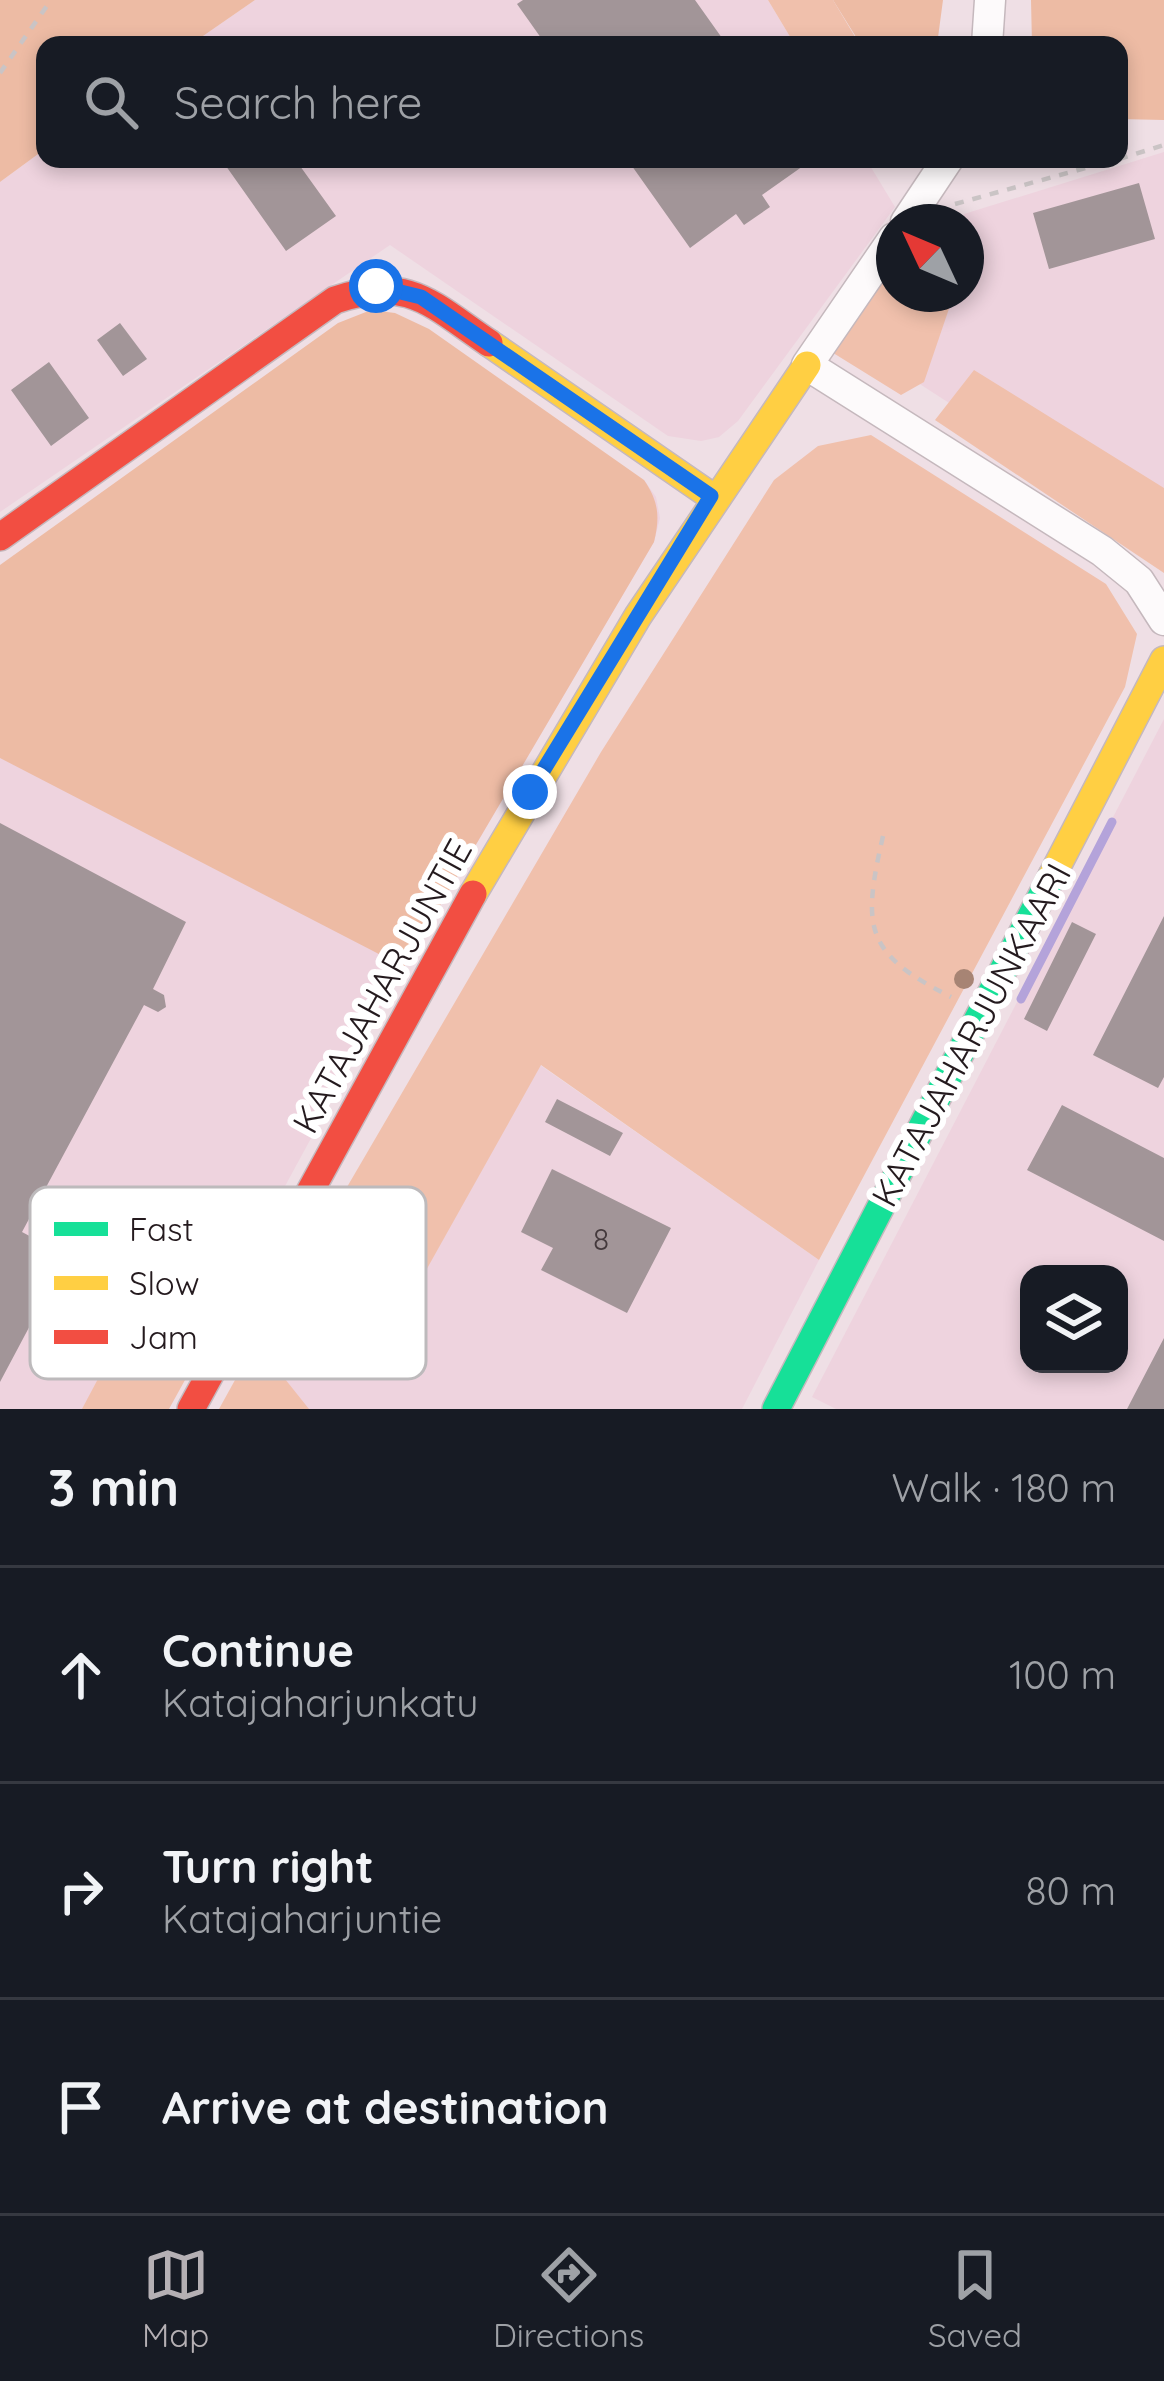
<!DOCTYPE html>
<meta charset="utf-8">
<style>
:root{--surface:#171b24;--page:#242831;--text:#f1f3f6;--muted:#9ea1a6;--line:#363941;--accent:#b5b0b4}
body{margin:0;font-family:Quicksand,sans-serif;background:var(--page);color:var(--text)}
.controls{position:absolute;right:36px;bottom:36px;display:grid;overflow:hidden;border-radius:24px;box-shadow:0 6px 18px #0003}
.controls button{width:108px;height:108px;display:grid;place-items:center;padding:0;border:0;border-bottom:3px solid var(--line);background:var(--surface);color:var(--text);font:60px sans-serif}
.compass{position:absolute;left:876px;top:204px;width:108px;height:108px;border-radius:50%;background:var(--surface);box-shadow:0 6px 18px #0003;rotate:314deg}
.stop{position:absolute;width:36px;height:36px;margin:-27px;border:9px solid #1a73e8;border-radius:50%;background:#fff}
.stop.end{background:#1a73e8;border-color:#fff;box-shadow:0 3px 12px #0008}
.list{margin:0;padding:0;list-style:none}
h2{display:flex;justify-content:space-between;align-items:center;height:156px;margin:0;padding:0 48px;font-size:51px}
h2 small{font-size:39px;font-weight:400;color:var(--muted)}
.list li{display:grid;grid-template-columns:78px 1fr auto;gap:36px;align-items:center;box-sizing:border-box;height:216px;padding:0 48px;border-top:3px solid var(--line)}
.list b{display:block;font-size:45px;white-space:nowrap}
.list p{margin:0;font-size:39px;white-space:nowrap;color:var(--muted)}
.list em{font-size:39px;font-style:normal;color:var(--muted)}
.icon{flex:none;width:66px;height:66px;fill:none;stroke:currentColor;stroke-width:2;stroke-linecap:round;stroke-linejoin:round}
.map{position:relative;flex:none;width:1164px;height:1409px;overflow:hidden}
.search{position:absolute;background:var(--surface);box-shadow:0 6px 18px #0003;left:36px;right:36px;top:36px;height:132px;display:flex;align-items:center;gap:30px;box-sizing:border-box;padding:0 42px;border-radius:24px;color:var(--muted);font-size:45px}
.sheet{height:804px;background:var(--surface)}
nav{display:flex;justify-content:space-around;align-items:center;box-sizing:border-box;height:168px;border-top:3px solid var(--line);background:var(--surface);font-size:33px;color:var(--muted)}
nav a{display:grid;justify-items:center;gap:6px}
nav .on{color:var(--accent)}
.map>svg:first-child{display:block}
.built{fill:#eed3de;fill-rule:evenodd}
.green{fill:#f0c0ac}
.forest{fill:#edbba4}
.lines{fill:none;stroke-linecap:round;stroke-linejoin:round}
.stream{stroke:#b4a3da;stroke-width:9}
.building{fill:#a29598}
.street-casing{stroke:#c5b8bd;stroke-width:33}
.fast-casing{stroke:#c5b8bd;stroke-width:30}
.slow-casing{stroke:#c5b8bd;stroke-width:30}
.jam-casing{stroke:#c5b8bd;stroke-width:30}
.path{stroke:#cac4c5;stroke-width:4.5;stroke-dasharray:9 9;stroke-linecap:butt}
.street{stroke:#fdfafb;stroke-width:30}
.fast{stroke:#16e098;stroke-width:27}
.slow{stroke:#ffcf43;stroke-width:27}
.jam{stroke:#f24e42;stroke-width:27}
.tree{fill:#a78474}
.route{stroke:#1a73e8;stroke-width:15}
.labels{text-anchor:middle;stroke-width:12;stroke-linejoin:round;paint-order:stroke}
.number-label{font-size:30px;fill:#44393c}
.street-label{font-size:36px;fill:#241a1e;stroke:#fff}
.key{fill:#fff;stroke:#bdbabc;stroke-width:3}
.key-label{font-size:33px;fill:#241a1e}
</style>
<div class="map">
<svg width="1164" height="1409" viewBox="0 0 1164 1409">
<rect width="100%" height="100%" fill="#efdfe5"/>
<path class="built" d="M255,0H768L795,45H190Z
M45,149V159H866L895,207L738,421L719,437L701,441L668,436L390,245L0,512V182Z
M1164,152V542L912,379L938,294H966L964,214Z
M644,480L656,497L660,518L654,542L404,967L164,1409H0V565Z
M1164,719V1409H836L812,1397ZM1029,1274H1119V1364H1029Z
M540,1065L819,1260L742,1409H224L326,1223L424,1273Z"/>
<path class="green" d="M768,0H833L860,45H795Z
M894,258V294H954L924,382L901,395L830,351Z
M974,370L1164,488V573L935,420Z
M871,435L1106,584L1137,634L1125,687L819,1260L541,1065L424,1274L326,1223L601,752L774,480L818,446Z
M208,1191L270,1226L169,1409H82L195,1196Z
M252,1366L285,1379L309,1409H219L240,1371Z"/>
<path class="forest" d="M0,0H255L190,45H45V149L0,182Z
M833,0H943L937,45H861Z
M1031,0H1164V120L1119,119V45H1032Z
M371,310L395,313L429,329L644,480C659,502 660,517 654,542L404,967L0,758V565L338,323Z"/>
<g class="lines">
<path class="stream" d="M1021,999L1112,822"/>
</g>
<path class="building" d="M523,0H695L727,45H546L517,4Z
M221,159H295L336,216L286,251Z
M627,159H813L762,195L770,207L744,225L736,214L690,248Z
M1139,183L1155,239L1049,269L1033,213Z
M120,323L147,359L123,376L97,340Z
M49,362L89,418L51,446L11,390Z
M0,823L186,922L153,989L164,995L166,1007L158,1012L144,1005L22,1232L67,1256L0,1382Z
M1164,916V1077L1158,1088L1093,1055Z
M1072,922L1096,934L1047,1031L1024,1019Z
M557,1099L623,1133L610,1156L545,1122Z
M1062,1105L1164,1158V1241L1027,1170Z
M552,1169L671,1228L627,1313L541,1270L553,1248L521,1232Z
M1164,1338V1409H1127Z"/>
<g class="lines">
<defs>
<path id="street" d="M987,45L990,0
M906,222L948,159
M894,238L807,365L1102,551L1139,581L1164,620"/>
<path id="fast" d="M776,1409L1052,876"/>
<path id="slow" d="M489,343L711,496
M1052,876L1164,660
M473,894L638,616L807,365"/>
<path id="jam" d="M0,537L335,300C408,275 430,303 489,343
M191,1409L473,894"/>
</defs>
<use href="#street" class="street-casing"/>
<use href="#fast" class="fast-casing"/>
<use href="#slow" class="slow-casing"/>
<use href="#jam" class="jam-casing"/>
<path class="path" d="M0,73L51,0
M1119,159L1164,145
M955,204L1118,159
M883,836C862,928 864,953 951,997"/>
<use href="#street" class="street"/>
<use href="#fast" class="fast"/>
<use href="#slow" class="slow"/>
<use href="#jam" class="jam"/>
</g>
<circle class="tree" cx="964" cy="979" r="10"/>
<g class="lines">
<path class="route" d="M376,286L421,297L711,496L530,792"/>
</g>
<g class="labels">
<g class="number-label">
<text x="601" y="1250">8</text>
</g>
<g class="street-label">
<text transform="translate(382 986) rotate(-61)" y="13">KATAJAHARJUNTIE</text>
<text transform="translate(971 1035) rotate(-62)" y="13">KATAJAHARJUNKAARI</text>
</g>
</g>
<rect x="30" y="1187" width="396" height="192" rx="18" class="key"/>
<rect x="54" y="1222" width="54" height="14" fill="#16e098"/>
<rect x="54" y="1276" width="54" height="14" fill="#ffcf43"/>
<rect x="54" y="1330" width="54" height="14" fill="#f24e42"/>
<g class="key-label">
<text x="129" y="1241">Fast</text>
<text x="129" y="1295">Slow</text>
<text x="129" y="1349">Jam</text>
</g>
</svg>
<div class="controls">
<button><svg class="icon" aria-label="layers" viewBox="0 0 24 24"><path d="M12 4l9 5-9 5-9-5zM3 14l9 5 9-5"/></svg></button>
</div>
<svg class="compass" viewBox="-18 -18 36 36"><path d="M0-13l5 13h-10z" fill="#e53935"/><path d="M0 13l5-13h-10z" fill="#9ea1a6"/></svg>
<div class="stop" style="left:376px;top:286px"></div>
<div class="stop end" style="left:530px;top:792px"></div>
<div class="search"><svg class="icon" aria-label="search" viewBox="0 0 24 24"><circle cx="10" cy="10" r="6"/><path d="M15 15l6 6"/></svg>Search here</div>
</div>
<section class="sheet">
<h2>3 min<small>Walk · 180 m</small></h2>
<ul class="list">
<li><svg class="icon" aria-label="ahead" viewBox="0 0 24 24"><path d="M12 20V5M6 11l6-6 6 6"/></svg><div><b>Continue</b><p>Katajaharjunkatu</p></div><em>100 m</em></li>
<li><svg class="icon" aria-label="right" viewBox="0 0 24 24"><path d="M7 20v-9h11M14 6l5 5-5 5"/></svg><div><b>Turn right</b><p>Katajaharjuntie</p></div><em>80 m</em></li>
<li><svg class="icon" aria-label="arrive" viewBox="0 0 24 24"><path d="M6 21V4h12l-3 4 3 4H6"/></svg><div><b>Arrive at destination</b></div></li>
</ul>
</section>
<nav>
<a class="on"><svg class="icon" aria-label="map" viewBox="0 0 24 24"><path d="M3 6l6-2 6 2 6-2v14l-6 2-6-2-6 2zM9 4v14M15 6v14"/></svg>Map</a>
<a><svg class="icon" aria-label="directions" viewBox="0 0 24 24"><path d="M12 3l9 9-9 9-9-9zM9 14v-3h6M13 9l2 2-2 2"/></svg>Directions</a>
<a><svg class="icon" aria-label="saved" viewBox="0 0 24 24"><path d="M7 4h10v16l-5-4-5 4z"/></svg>Saved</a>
</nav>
